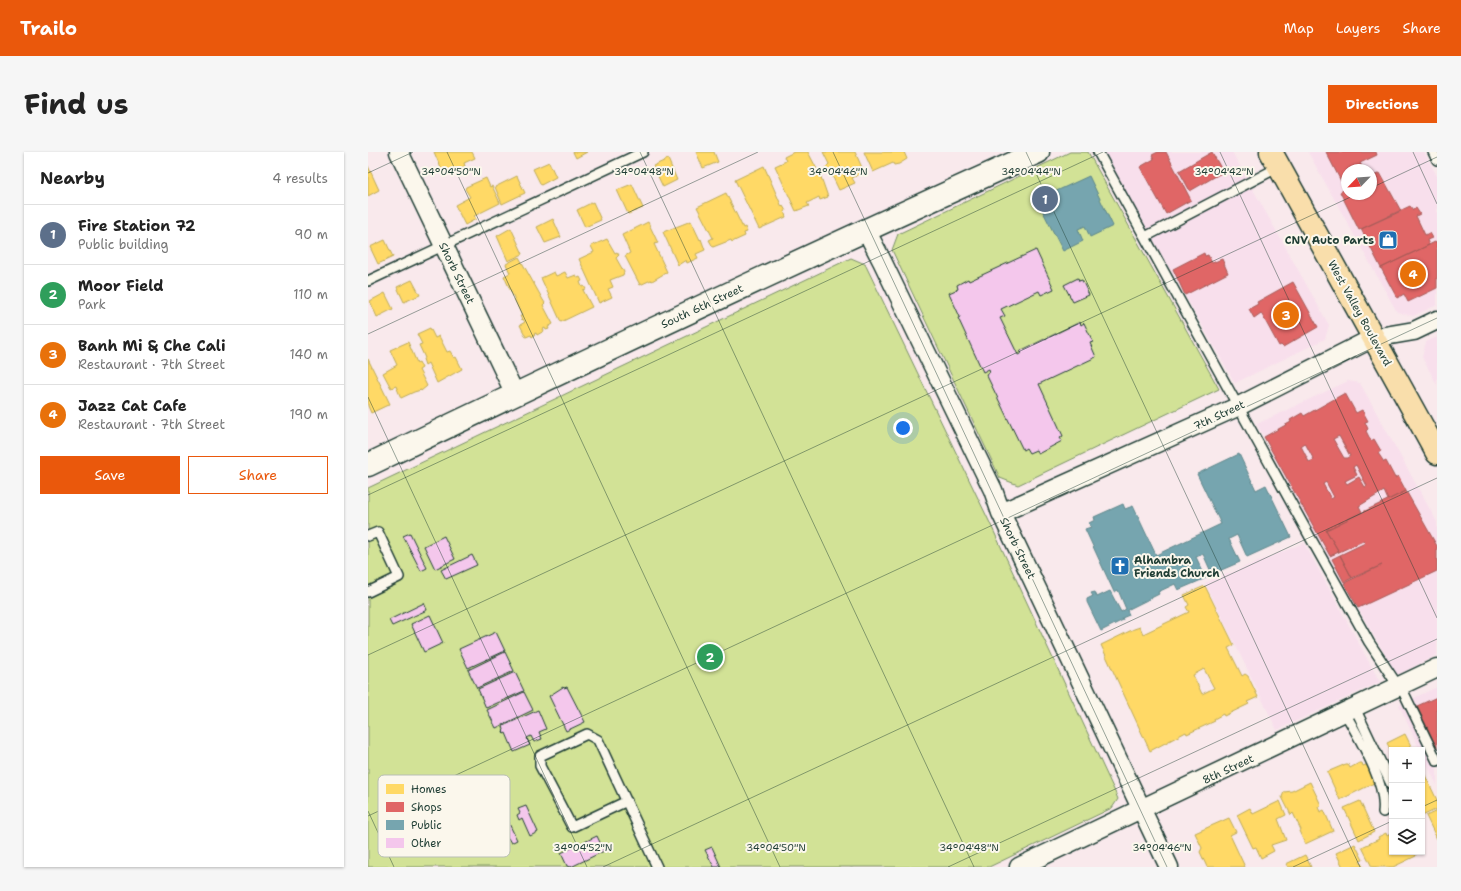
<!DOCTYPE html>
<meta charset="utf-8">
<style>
:root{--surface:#fff;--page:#f6f6f6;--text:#222;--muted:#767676;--line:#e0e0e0;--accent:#ea580c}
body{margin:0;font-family:"Shantell Sans",sans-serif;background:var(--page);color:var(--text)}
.controls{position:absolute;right:12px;bottom:12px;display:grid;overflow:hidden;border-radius:0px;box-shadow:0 1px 3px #0004}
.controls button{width:36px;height:36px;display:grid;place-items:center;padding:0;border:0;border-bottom:1px solid var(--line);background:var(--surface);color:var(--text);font:20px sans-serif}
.compass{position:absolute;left:973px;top:12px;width:36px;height:36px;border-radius:50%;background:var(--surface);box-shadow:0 1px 3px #0004;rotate:245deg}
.you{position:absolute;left:535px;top:276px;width:14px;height:14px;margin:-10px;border:3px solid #fff;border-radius:50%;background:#1a73e8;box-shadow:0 0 0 6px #1a73e833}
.badge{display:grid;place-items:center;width:26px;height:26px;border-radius:50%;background:var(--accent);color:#fff;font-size:13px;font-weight:700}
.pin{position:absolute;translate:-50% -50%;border:2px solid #fff;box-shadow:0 1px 4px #0006}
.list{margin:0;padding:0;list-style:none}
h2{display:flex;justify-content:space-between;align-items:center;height:52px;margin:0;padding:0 16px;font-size:17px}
h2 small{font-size:13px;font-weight:400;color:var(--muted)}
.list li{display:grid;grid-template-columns:26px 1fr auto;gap:12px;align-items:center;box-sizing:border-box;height:60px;padding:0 16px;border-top:1px solid var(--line)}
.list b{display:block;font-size:15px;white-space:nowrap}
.list p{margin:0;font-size:13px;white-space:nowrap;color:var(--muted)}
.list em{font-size:13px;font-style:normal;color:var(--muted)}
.actions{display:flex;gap:8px;padding:12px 16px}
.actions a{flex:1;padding:9px 0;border:1px solid var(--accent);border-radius:0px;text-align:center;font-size:14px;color:var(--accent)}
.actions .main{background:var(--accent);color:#fff}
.icon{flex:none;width:22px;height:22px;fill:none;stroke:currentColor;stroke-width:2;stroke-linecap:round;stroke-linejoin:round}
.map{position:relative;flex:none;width:1069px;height:715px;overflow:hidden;border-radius:0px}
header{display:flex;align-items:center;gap:24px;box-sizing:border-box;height:56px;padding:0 20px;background:var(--accent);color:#fff}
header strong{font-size:19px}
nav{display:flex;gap:22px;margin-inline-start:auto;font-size:14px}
.intro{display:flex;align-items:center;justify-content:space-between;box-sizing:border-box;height:96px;padding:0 24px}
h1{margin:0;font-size:28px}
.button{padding:10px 18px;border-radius:0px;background:var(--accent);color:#fff;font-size:14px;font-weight:700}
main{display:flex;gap:24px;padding:0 24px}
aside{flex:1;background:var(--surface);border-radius:0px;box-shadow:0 1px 3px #0004}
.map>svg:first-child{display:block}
.built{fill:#f8dfec;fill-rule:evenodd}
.green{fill:#d2e296;stroke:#789065}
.homes{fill:#ffd966;stroke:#bcaa57;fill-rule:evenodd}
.shops{fill:#e06666;stroke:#a65a57;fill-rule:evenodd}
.public{fill:#76a5af;stroke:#5c868a}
.building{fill:#f4c7ec;stroke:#1f3d34}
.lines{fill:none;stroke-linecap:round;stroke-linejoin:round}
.lane-casing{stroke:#1f3d34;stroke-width:12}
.street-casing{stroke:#1f3d34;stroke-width:21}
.secondary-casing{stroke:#1f3d34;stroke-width:25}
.primary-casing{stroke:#1f3d34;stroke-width:25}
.lane{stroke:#fbf7ec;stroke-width:9}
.street{stroke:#fbf7ec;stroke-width:18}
.secondary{stroke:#fbf7ec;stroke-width:22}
.primary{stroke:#f9deab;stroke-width:22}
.ticks{fill:none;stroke:#1f3d34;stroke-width:1;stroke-opacity:0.45}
.labels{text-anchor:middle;stroke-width:4;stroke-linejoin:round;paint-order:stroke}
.poi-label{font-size:11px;font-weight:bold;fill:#1f3d34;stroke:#fbf7ec;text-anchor:end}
.street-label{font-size:11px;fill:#1f3d34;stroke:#fbf7ec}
.key{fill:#fbf7ec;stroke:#b9bfb5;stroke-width:1}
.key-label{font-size:11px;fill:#1f3d34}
.ticks-label{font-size:10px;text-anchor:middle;fill:#1f3d34;stroke:#fbf7ec;stroke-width:4;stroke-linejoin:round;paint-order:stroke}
</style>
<header>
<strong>Trailo</strong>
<nav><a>Map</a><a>Layers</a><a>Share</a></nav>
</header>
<div class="intro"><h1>Find us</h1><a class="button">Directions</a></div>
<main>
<aside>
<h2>Nearby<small>4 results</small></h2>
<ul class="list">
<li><span class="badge" style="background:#5c6f8a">1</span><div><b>Fire Station 72</b><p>Public building</p></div><em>90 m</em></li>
<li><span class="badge" style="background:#2e9e5b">2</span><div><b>Moor Field</b><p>Park</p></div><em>110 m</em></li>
<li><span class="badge" style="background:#e8710a">3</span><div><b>Banh Mi &amp; Che Cali</b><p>Restaurant · 7th Street</p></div><em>140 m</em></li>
<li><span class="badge" style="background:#e8710a">4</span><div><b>Jazz Cat Cafe</b><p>Restaurant · 7th Street</p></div><em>190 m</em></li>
</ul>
<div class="actions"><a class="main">Save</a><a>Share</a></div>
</aside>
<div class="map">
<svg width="1069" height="715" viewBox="0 0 1069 715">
<rect width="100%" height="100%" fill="#f9e9ec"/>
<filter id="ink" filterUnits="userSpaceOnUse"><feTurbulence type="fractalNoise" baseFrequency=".025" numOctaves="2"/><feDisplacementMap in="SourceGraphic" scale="8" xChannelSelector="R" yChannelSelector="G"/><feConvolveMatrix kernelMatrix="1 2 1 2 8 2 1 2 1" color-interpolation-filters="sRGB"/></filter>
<g filter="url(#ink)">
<path class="built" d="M735,0H864L961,173L957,187L867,231Z
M940,0H1056L1069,24V153L1045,164L1029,160ZM979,18H1003V42H979Z
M1069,185V233L1054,205L1058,190Z
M980,229L992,231L1069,370V503L1029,523L946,381L889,272Z
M936,391L1012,530L909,578L837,431Z
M1069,535V633L1054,602V598H1052L1031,553Z"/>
<path class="green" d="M702,0H720L851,237L650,333L632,326L524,98L530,82Z
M483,106L497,112L621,369L747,640L750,647L744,656L621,715H0V336Z"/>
<path class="homes" d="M66,0H104L107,6L96,11L97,14L88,18L89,20L76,23Z
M205,0H219L208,6Z
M328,0H346L350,10L335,16Z
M426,0H440L453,25L460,45L452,48L451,45L439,51L441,54L428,59L407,14L418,9L416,5Z
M455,0H487L496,20L484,26L487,31L471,38L461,17L459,19L457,16L461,12Z
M496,0H536L539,7L531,12L526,13L525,11L505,20Z
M300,7L309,28L295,35L285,14Z
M181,10L188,25L173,33L165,17Z
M0,14L11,38L0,44Z
M396,14L414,55L415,54L418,59H416L418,65L391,77L367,28Z
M149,24L157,41L134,52L127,35Z
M118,26L122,35L124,34L132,51L106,64L108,67L97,73L87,53L102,45L97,37L98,35Z
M264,32L275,56L260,62L249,38Z
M358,41L375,76L377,75L379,80L376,81L377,84L364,90L363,88L345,95L341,88L345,86L329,55Z
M225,50L233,68L217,75L209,58Z
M185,67L193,85L177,91L169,75Z
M323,69L332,88L333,87L337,98L328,102L330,106L319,111L318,108L310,113L295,80Z
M280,70L290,91L286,92L299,120L284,129L283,128L272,133L257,104L262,101L254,83Z
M143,76L155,102L140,109L129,84Z
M239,87L247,101L249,100L251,103L248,106L256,120L255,123L242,128L245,135L240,137L244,145L231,151L211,107L226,100L223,94Z
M17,88L25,105L10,112L2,95Z
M151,105L175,148L177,151L175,153L185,172L180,175L181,177L178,178L177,176L175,177L176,179L169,183L168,181L166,182L167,183L164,185L163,183L158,185L152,173L157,170L155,167L154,168L152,164H154L136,124L142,121L138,112Z
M186,120L188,124L197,120L200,126L208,123L210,126L212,125L214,129L212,130L214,135L216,134L218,137L215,138L224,155L193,170L173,126Z
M44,128L52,143L36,150L29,135Z
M17,141L25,157L9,165L2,149Z
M62,176L67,186L71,184L79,200L82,199L86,206L88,205L94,217L69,231L60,211L57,213L55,207L57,206L51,193L54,192L49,182Z
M40,190L49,211L51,210L54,216L51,218L59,234L53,239V238L46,240L33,246L28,234L23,236L15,221L29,213L22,198Z
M0,207L22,252L3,261L0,254Z
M837,434L866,493L860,496L874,524L877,522L880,524L890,545L879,550L881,552L856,564L855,562L846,567L847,569L819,582L818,580L782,599L733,493L766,477L772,475L775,482L821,460L818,455L821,453L816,443ZM836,517L846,536L834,542L825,523Z
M1037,582L1045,598H1024V601L1019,591Z
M991,611H994L995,614L1000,612L1008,630L972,648L959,620L978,612H980L982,616Z
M1054,617L1069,648V657L1054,664Z
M942,630L953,653L950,655L952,660L956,658L965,679L937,692L931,679L933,678L925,661L923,663L914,645L916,640L924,639Z
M912,649L918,663L910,667L918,688L903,693L906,699L893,706L888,695L885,696L869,663L882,656L885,662Z
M992,649L1006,680L991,688L976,656Z
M1069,659V687L1058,664Z
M861,666L868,680L862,683L877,715H839L832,700L834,696L827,681Z
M1018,681L1019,684L1024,681V700H1046L1048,704L1025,715H1004L994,695L1011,687L1010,685Z
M987,692L995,708L992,709L995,715H975L968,701Z
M937,703L943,715H920L918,712Z"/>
<path class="shops" d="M790,0H798L823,48L798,62L772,15L786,7L784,3Z
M844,0L855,20L822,39L811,19Z
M958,0H1008L1009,3L992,11L996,18H979V36L977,37Z
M1012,21L1033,59L991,78L972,40L979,36V42H1003V25Z
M1042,54L1045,58L1048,56L1052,62L1048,64L1057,83L1061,81L1064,86L1059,88L1061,93L1013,116L993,77Z
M1069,89V136L1040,150L1036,142L1029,146L1013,116Z
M836,101L837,104L840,103L844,111L854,107L860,121L817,143L805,117Z
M925,130L950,175L915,195L913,193L911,194L893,161L886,166L881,157L890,152L889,150Z
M977,241L988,261L994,258L1000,269L997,270L1000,277L998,279L1003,289L1006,287L1013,299L1010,301L1016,310L1018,309L1027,326L1030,324L1038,339L1020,348L1016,339L991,354L994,360L958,378L971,400L962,404L896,285L923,270L922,268L934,261L936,264ZM971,284L982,304L979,306H976L965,287ZM937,291L946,308L941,310L933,294ZM988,313L999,334L997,335L991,325L979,332L977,329L989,323L985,315ZM958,330L966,345L963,347L955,332Z
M1038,339L1069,394V419L990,456L976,431L1014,413L984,426L972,403L997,391L995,389L971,400L958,378Z
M972,403L984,426L976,430L964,407Z
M1069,545V596L1049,554Z"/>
<path class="public" d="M721,24L745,74L722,85L717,74L710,77L715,89L695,99L669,48Z
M871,302L888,338L898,333L923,385L879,405L869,383L861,387L872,410L844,422L835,402L828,405L838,426L810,438L807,432L790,440L791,442L759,458L761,463L754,466L755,468L733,479L719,450V447L725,444L723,441L727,440L729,445L742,439L753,460L758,457L750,438L746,440L717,377L723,375L721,371L727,368L726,365L755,352L757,357L765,354L788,403L853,372L829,322Z"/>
<path class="building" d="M668,98L686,137L673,143L671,139L633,157L637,164L632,166L650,203L654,201L652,199L712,170L713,173L716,171L725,190L722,191L728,205L671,232L695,284L692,286L694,289L670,302L668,298L661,301L658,296L655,298L618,222L622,220L621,217L615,220L590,166L592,165L581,141L590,137L589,133L600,127L601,129Z
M710,126L711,129L714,128L721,143L705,150L696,133Z
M42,381L59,416L53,419L35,384Z
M76,384L87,407L67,417L56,394Z
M104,403L109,413L78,427L73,418Z
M56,451L59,458L24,474L21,468Z
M62,463L75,491L56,500L43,472Z
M128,480L137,499L100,516L91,497Z
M137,500L146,519L109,536L100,518Z
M147,520L156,539L118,556L110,537Z
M195,535L196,536L199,535L217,570L198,579L181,544Z
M156,540L165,558L128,576L119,558Z
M170,558L178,577L171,580L174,587L166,590L163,584L159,586L162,593L146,600L138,581L136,582L135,579L136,578L135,574Z
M158,654L170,680L162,684L154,666L151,668L149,663L152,661L150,657Z
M134,657L149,688L143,691L140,686H138L128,660Z
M229,684L236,699L203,715L199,714L193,701Z
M344,695L353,715H346L337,698Z"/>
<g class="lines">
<defs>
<path id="lane" d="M730,0L942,385L1001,490L1030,534
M1065,0L1069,8
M777,85L911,15
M0,129L275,0
M0,384L10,380L31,425L0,440
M1032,533L1069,609
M987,556L1024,634
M977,561C991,586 1019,631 1015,660
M259,649L204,675L172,614V604L219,582L230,588L289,715"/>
<path id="street" d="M31,0L147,242
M498,78L514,109L625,338L633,361L801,715
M633,361L869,255L1005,186L1046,179L1069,168
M651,715L1069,516"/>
<path id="secondary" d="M0,313C222,206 445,101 670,0"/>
<path id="primary" d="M903,0L1069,301"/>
</defs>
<use href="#lane" class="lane-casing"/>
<use href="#street" class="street-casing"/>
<use href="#secondary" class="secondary-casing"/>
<use href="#primary" class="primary-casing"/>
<use href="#lane" class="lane"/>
<use href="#street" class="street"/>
<use href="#secondary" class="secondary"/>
<use href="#primary" class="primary"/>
</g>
</g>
<path class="ticks" d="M79,0L412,715M272,0L606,715M465,0L799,715M658,0L992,715M852,0L1069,466M1045,0L1069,52M0,21L45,0M1003,36L1069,5M0,182L390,0M0,245L219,715M0,343L735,0M0,503L989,42M1054,655L1069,648M0,659L26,715M0,664L1069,166M235,715L1069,326M580,715L1069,487M925,715L1024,669"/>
<defs>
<symbol id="shop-square" viewBox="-11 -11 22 22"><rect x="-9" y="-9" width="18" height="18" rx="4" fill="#1f6fb2" stroke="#fbf7ec"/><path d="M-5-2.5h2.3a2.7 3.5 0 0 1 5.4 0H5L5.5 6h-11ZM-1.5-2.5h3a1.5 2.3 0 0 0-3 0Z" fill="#fff"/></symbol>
<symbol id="church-square" viewBox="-11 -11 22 22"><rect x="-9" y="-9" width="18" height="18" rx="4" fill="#1f6fb2" stroke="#fbf7ec"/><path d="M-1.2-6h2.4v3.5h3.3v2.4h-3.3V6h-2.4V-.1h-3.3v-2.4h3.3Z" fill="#fff"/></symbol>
</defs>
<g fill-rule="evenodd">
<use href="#shop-square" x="1009" y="77" width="22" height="22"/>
<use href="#church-square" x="741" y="403" width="22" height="22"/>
</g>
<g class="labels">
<g class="poi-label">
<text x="1006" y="92">CNV Auto Parts</text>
<text x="766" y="412" text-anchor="start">Alhambra<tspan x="766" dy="13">Friends Church</tspan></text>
</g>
<g class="street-label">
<text transform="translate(89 121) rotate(64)" y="4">Shorb Street</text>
<text transform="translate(334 154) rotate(-25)" y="4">South 6th Street</text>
<text transform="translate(992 161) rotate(61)" y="4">West Valley Boulevard</text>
<text transform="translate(851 263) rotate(-25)" y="4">7th Street</text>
<text transform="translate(650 396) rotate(64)" y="4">Shorb Street</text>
<text transform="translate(860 617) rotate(-25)" y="4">8th Street</text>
</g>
</g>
<rect x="10" y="623" width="132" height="82" rx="6" class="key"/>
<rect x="18" y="632" width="18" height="10" fill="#ffd966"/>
<rect x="18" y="650" width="18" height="10" fill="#e06666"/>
<rect x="18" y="668" width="18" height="10" fill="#76a5af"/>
<rect x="18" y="686" width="18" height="10" fill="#f4c7ec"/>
<g class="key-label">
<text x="43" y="641">Homes</text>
<text x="43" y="659">Shops</text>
<text x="43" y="677">Public</text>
<text x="43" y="695">Other</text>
</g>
<g class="ticks-label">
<text x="83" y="23">34°04'50"N</text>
<text x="276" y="23">34°04'48"N</text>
<text x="470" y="23">34°04'46"N</text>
<text x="663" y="23">34°04'44"N</text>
<text x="856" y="23">34°04'42"N</text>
<text x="215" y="699">34°04'52"N</text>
<text x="408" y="699">34°04'50"N</text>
<text x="601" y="699">34°04'48"N</text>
<text x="794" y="699">34°04'46"N</text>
</g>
</svg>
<div class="controls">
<button>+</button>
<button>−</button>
<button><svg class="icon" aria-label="layers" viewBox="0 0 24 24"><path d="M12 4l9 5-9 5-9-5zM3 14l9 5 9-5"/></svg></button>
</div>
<svg class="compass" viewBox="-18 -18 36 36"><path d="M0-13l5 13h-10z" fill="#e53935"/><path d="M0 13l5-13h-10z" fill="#767676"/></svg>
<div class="you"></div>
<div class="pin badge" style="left:677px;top:47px;background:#5c6f8a">1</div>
<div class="pin badge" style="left:342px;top:505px;background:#2e9e5b">2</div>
<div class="pin badge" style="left:918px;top:163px;background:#e8710a">3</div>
<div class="pin badge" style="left:1045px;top:122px;background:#e8710a">4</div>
</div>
</main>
